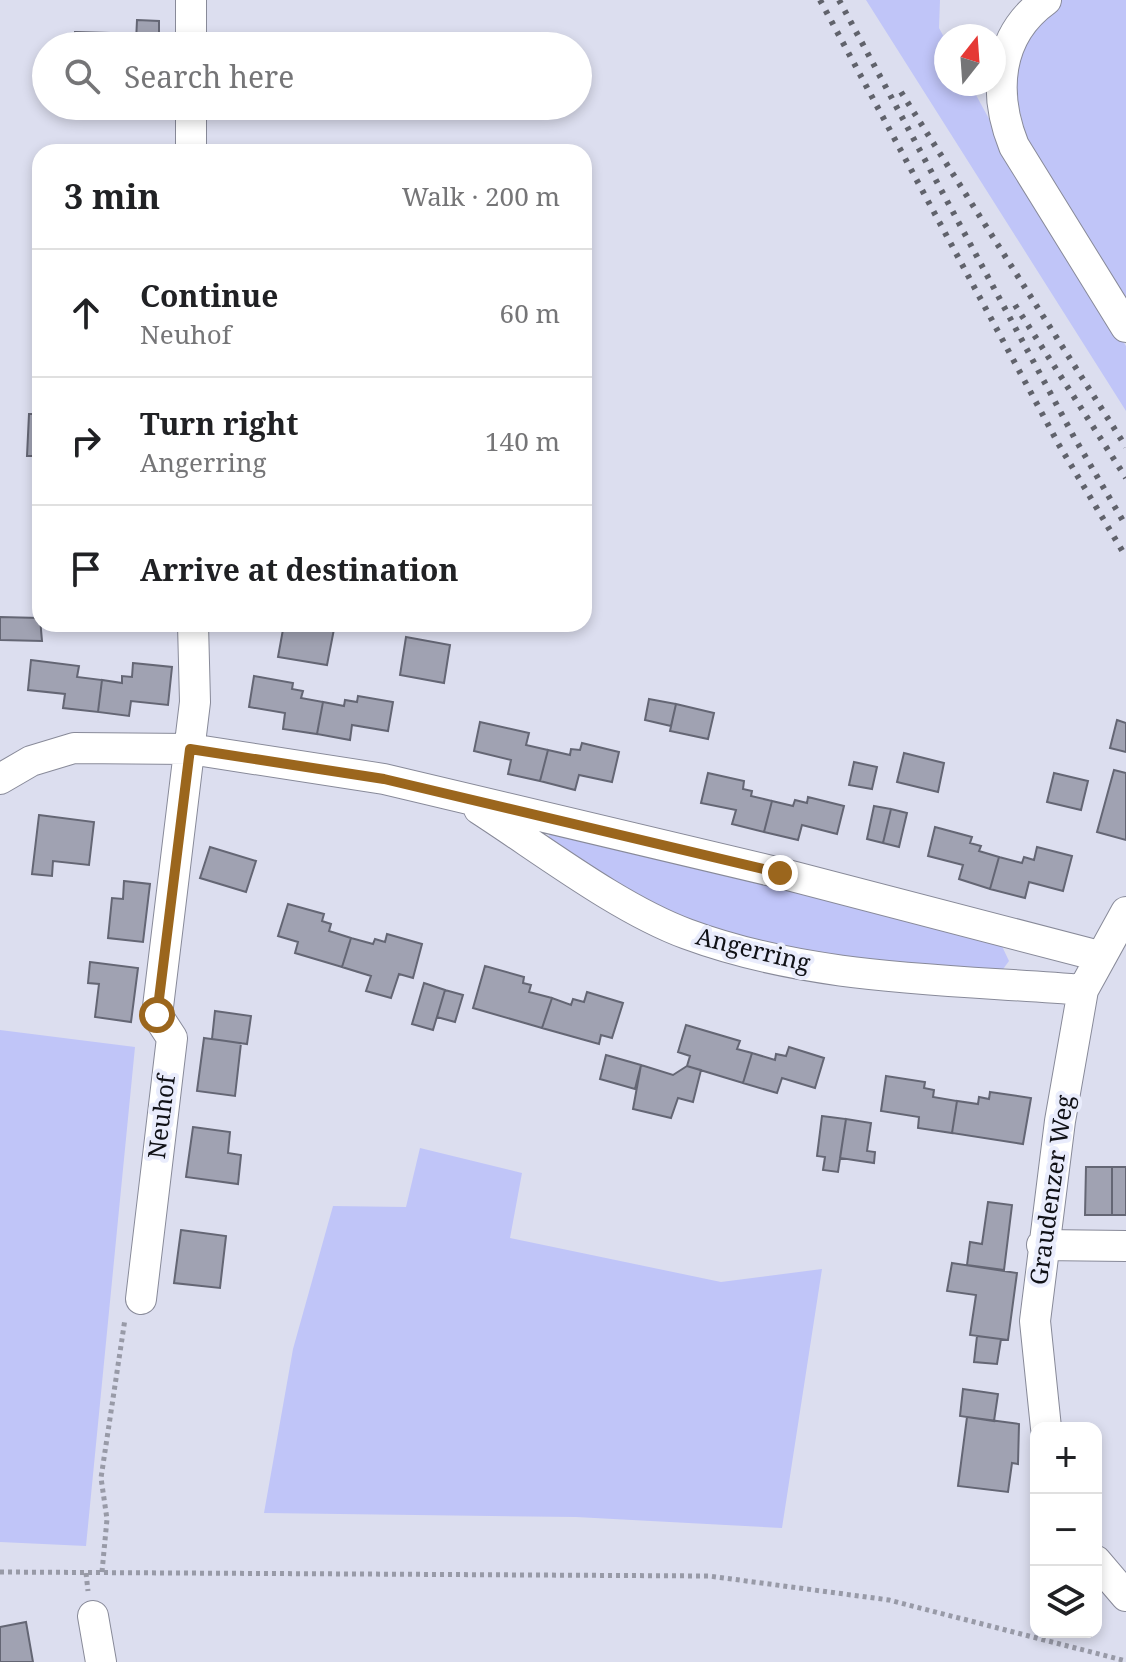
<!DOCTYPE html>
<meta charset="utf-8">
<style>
:root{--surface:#fff;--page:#f2f2f2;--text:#202124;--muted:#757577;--line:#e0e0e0}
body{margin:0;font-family:"Noto Serif",serif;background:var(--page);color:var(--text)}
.controls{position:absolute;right:24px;bottom:24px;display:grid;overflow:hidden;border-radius:16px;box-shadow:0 4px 12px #0003}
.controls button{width:72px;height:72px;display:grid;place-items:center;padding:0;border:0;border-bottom:2px solid var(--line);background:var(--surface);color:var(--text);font:40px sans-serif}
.compass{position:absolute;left:934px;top:24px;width:72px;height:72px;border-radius:50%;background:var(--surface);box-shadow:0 4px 12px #0003;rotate:17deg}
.stop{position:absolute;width:24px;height:24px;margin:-18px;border:6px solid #9b661d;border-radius:50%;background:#fff}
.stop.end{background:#9b661d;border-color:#fff;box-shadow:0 2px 8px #0008}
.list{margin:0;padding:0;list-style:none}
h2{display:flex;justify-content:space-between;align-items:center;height:104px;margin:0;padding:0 32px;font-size:34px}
h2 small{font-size:26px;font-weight:400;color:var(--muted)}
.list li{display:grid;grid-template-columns:52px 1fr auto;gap:24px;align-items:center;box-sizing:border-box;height:128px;padding:0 32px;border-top:2px solid var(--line)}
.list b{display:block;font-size:30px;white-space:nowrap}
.list p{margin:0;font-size:26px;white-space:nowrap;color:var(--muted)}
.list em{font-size:26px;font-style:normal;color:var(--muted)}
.icon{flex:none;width:44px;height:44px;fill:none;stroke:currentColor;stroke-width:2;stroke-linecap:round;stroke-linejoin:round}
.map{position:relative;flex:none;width:1126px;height:1662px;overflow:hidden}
.search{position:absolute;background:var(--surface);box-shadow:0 4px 12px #0003;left:32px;top:32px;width:560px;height:88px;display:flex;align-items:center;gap:20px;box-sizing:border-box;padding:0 28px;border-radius:44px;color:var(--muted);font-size:30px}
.panel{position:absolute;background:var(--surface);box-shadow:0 4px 12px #0003;left:32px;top:144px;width:560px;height:488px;border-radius:24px}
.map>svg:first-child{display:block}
.green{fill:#c0c5f8}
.building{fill:#a0a2b2;stroke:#646674;stroke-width:2}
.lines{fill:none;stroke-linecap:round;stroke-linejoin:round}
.minor-casing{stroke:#888a99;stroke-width:32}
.path{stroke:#989aa7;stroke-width:5;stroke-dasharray:4 4;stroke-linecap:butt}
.minor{stroke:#fff;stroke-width:30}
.rail{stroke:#60626b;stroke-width:6;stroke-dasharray:4 8;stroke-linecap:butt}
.route{stroke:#9b661d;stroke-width:10}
.labels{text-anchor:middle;stroke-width:8;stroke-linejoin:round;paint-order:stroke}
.street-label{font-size:24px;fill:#101116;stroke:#e9ecfc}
</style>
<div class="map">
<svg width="1126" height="1662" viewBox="0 0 1126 1662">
<rect width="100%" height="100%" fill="#dcdeef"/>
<path class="green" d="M866,0H940L939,28L946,41V84H970L1024,183L1126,346V411Z
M1062,0H1126V306L1028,145L1016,95L1015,65L1024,41Z
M554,830L1000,942L1009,961L998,976L776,949L653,906L547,838Z
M0,1030L135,1047L86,1546L0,1542Z
M420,1148L522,1173L510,1238L721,1282L822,1269L782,1528L576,1517L264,1513L293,1349L333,1206L406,1207Z"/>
<path class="building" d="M137,20L159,21V43L136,42Z
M75,32L110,33V40L123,41V46H74Z
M82,148L130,150V152H82Z
M29,414H40V456H27Z
M0,617L40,618L42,641L0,640Z
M284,624H335L327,665L278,657Z
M406,637L450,645L444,683L400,675Z
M31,660L79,666L77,677L102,680L98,712L63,708L65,694L28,690Z
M133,663L172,667L168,705L131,701L129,716L98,712L102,680L122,683V676L132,677Z
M254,676L293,683L292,689L303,691L301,698L323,702L317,734L283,729L285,713L249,707Z
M358,696L393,702L388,731L352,725L350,740L317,734L323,702L344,706L345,700L357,702Z
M649,699L676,704L671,726L645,720Z
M676,704L714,713L708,739L670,731Z
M1117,720L1126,723V752L1110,748Z
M480,722L529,733L526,745L548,750L540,781L508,774L511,760L474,751Z
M582,743L619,752L612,782L579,775L575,790L540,781L548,750L570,755L571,749L580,750Z
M904,753L944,763L938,792L897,782Z
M854,762L877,767L872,789L849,785Z
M1114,770L1126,773V840L1097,832Z
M708,773L744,781L743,789L752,791L751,796L772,801L764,832L732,824L736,810L701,803Z
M1054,773L1088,781L1081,810L1047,802Z
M808,797L844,806L837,834L802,825L798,840L764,832L772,801L793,806L795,800L807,803Z
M874,806L891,809L883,843L867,839Z
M891,809L907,813L899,847L883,843Z
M39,815L94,822L89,865L53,861L52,876L32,874Z
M935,827L972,837L970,843L981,846L979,851L999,857L990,889L959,879L963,865L928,856Z
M210,847L256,861L246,892L200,878Z
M1037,847L1072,856L1063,891L1029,882L1025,898L990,889L999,857L1022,863L1024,857L1034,860Z
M124,881L150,884L143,942L108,938L112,898L123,899Z
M288,904L324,914L322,921L331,924L329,931L351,938L342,967L295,953L298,942L278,936Z
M387,934L422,944L413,978L399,974L391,998L366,991L371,976L342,967L351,938L373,944L375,939L385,942Z
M90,962L138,968L131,1022L95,1017L99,984L88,983Z
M485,966L524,977L523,983L531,985L529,992L552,998L542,1028L473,1008Z
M424,983L445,990L433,1030L412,1024Z
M445,990L463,995L455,1022L437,1017Z
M587,992L623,1003L612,1038L601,1035L599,1044L542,1028L552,998L571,1005L573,999L584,1002Z
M215,1011L251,1016L247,1044L212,1039Z
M686,1025L740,1041L737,1049L752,1053L743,1083L687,1066L690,1056L678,1052Z
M204,1038L241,1043L235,1096L197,1091Z
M789,1047L824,1058L815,1088L782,1078L777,1093L743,1083L752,1053L775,1060L776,1054L786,1056Z
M606,1055L641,1065L635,1089L600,1079Z
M641,1065L673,1075L687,1066L701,1070L693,1102L678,1098L671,1118L633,1109Z
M886,1076L925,1082L924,1088L934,1090L933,1097L957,1101L952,1133L918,1128L919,1117L881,1111Z
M990,1092L1031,1098L1023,1144L952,1133L957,1101L978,1104L979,1097L989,1099Z
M822,1116L846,1119L838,1172L823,1170L825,1157L817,1156Z
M846,1119L871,1123L867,1151L875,1152L874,1163L840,1158Z
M193,1127L230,1132L228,1153L241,1155L238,1184L186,1177Z
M1086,1167H1112V1215H1085Z
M1112,1167H1126V1215H1112Z
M988,1202L1012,1205L1004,1270L967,1265L970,1242L982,1244Z
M181,1230L226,1236L220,1288L174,1283Z
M952,1263L1017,1273L1008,1340L970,1335L976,1295L947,1291Z
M977,1336L1001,1339L997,1364L974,1362Z
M963,1389L998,1394L994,1421L960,1416Z
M967,1417L1019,1424L1018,1464L1012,1463L1008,1492L958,1486Z
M26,1622L33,1662H0V1627Z"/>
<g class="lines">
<defs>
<path id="minor" d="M191,0V46
M1046,0C996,36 993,94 1014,146L1126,327
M191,106V152
M0,779L31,761L74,748L190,749L384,779L780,873L1099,956
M479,809C541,849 619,909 687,934C814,981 951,979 1083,990
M1042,1245L1126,1246
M141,1299L172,1038L157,1015L195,702L193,624
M1046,1428L1035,1321L1060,1121L1083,990L1126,912
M1096,1561L1126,1596
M93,1616L101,1662"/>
</defs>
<use href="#minor" class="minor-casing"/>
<path class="path" d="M0,1572L709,1576L889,1600L1126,1661
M102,1572L107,1519L101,1478L125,1319
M86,1573L88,1591"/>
<use href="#minor" class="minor"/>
<path class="rail" d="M820,0L1059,445L1126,557
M839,0L1074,437L1126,526
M901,92L1126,447
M1015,305L1126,478"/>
</g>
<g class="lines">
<path class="route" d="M157,1015L190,749L384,779L780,873"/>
</g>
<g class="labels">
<g class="street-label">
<text transform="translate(753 950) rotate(14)" y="8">Angerring</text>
<text transform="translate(162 1117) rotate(-83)" y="8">Neuhof</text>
<text transform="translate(1052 1190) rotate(-82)" y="8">Graudenzer Weg</text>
</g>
</g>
</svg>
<div class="controls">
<button>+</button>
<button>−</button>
<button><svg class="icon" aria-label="layers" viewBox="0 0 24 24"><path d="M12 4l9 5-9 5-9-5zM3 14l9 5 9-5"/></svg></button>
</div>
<svg class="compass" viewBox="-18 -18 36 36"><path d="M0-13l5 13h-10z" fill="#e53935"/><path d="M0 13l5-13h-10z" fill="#757577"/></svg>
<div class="stop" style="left:157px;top:1015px"></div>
<div class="stop end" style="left:780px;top:873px"></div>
<div class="search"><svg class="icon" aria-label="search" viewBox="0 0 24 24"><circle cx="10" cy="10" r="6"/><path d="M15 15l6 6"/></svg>Search here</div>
<section class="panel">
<h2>3 min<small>Walk · 200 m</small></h2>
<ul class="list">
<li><svg class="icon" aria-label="ahead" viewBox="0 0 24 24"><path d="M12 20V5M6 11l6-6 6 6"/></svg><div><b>Continue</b><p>Neuhof</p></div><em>60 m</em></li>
<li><svg class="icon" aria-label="right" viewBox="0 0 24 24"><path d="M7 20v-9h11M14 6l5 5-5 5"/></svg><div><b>Turn right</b><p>Angerring</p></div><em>140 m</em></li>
<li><svg class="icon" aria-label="arrive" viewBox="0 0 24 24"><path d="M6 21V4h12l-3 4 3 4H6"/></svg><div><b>Arrive at destination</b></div></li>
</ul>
</section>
</div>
